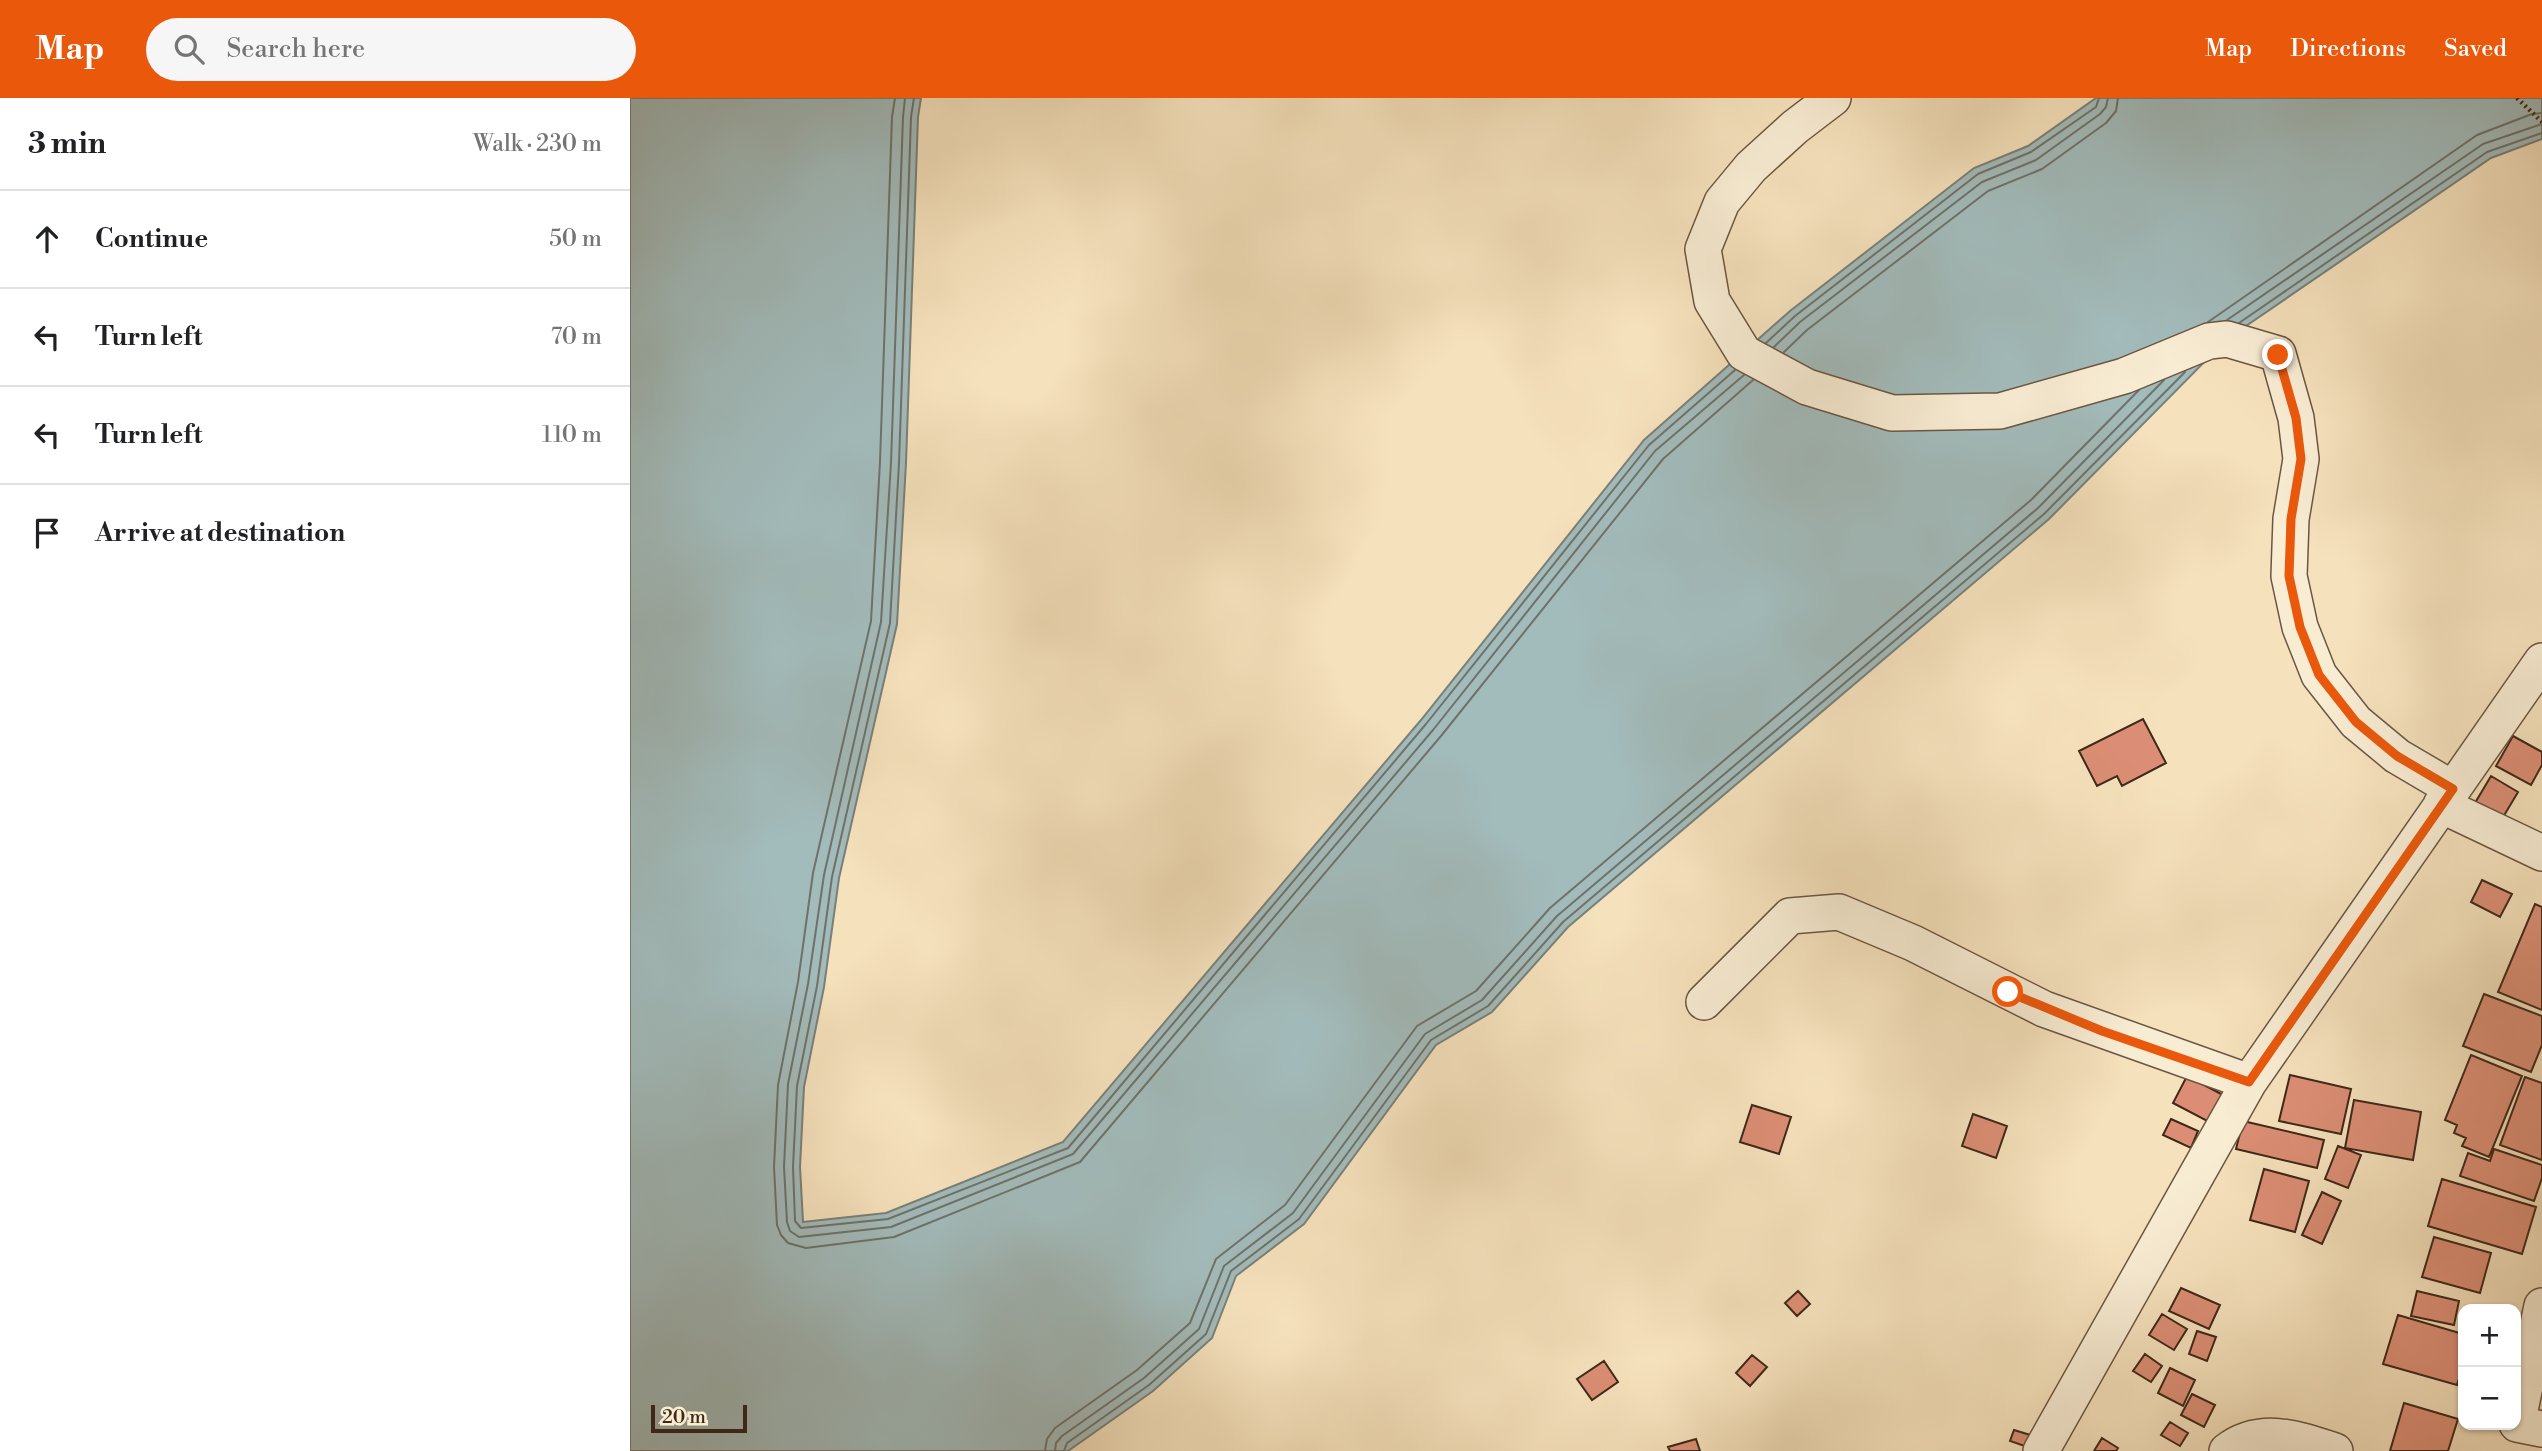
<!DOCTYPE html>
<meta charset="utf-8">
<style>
:root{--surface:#fff;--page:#f6f6f6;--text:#202124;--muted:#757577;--line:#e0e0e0;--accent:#ea580c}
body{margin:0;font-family:"Libre Bodoni",serif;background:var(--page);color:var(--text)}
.controls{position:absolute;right:21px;bottom:21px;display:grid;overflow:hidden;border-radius:14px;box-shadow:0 2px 5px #0004}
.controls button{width:63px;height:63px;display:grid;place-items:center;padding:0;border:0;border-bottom:2px solid var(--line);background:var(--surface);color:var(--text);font:35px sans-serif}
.scale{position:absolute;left:21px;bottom:18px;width:96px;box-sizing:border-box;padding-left:7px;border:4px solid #3f2817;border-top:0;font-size:19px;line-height:24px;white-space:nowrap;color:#3f2817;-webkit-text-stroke:5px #f8ecd3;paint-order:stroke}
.stop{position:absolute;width:21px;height:21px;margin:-16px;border:5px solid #ea580c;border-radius:50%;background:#fff}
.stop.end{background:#ea580c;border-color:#fff;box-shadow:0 2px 7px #0008}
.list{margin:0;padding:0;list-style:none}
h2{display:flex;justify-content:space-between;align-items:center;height:91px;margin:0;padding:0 28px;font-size:30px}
h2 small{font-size:23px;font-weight:400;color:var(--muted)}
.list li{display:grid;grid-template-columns:46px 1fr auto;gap:21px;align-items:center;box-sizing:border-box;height:98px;padding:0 28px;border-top:2px solid var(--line)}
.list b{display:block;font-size:26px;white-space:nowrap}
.list em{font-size:23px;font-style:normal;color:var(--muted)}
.icon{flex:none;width:38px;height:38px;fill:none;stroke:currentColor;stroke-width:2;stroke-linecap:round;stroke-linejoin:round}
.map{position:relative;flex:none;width:1912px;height:1353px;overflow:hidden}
header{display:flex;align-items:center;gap:42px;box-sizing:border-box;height:98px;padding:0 35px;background:var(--accent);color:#fff}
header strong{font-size:33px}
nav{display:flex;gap:38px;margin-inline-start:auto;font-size:24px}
.search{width:490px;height:63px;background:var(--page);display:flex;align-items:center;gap:18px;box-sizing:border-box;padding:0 24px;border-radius:38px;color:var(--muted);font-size:26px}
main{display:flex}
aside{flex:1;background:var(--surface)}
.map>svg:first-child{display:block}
.water{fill:#a2bbbb;stroke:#7a8079;stroke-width:2}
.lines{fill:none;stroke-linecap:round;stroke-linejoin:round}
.shore{stroke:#707269;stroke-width:2}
.building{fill:#db8e75;stroke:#3f2817;stroke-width:2}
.minor-casing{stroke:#6c5640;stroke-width:38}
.path{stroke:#3f2817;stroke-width:4.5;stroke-dasharray:2 3.5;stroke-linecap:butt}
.minor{stroke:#f8ecd3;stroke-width:35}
.route{stroke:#ea580c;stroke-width:9}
</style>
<header>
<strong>Map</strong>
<div class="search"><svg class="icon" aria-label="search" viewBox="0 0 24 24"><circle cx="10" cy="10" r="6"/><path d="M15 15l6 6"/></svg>Search here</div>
<nav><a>Map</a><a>Directions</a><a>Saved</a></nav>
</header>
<main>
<aside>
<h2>3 min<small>Walk · 230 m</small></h2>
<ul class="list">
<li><svg class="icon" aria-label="ahead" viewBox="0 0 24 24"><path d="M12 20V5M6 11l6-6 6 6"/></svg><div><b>Continue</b></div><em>50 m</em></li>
<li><svg class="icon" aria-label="left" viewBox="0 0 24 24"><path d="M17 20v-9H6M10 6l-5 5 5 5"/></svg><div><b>Turn left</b></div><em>70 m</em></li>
<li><svg class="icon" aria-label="left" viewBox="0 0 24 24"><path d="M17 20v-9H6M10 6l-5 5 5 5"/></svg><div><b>Turn left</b></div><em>110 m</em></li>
<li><svg class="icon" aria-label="arrive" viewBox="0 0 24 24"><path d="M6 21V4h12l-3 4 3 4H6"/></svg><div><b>Arrive at destination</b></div></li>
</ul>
</aside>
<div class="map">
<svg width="1912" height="1353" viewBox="0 0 1912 1353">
<rect width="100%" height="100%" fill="#f5e1bc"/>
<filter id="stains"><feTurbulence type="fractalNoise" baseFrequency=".00286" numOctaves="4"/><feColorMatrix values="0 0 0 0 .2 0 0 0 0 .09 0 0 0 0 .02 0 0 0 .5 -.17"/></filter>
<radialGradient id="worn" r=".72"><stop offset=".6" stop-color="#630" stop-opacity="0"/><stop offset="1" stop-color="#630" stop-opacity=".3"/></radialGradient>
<path class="water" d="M0,0H291L288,19L276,365L267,526L209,780L194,889L174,989L170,1069L173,1124L256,1115L433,1044L791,622L1014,342L1160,213L1344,70L1398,48L1466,0H1912V41L1861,60L1597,241L1419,421L938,829L862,914L806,947L674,1126L606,1178L582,1240L523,1293L438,1353H0Z"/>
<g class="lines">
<path class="shore" d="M265,0L262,19L250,364L241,523L183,775L168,884L148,987L144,1069L147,1127L151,1137L158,1145L176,1150L264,1139L450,1064L811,638L1033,361L1123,282
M275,0L273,19L261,365L251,524L194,777L178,886L158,986L154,1069L157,1124L160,1133L169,1139L261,1129L443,1056L803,632L1025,353L1114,277
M284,0L281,19L269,365L260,525L202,779L187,888L167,988L163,1069L165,1123L171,1130L258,1121L438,1050L796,626L1019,347L1105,272
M1597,222L1853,46L1912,26
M1578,224L1847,37L1902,16L1912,15
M1609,225L1857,54L1912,35
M1136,245L1165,218L1348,76L1401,54L1466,9L1469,0
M1144,249L1170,224L1352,84L1406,62L1470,16L1476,9L1478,0
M1154,254L1177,232L1358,93L1412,71L1476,25L1486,13L1488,0
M415,1353L417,1341L425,1330L507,1272L560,1225L586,1161L655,1107L787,928L846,893L920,810L1401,402L1509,292
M425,1353L426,1345L432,1338L514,1280L569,1231L594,1168L663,1115L795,936L852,902L927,818L1408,410L1534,282
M434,1353L437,1345L519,1287L576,1236L601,1173L669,1121L801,942L858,908L933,824L1414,416L1555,274"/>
</g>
<path class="building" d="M1513,621L1536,665L1492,688L1487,678L1467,688L1449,653Z
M1883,638L1912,654V667L1901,687L1866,668Z
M1861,678L1888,694L1872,721L1845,705Z
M1852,782L1882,796L1870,819L1841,804Z
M1905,806L1912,809V912L1868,894Z
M1854,896L1912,918V947L1901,974L1833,948Z
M1841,957L1892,978L1859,1059L1832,1048L1836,1040L1824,1035L1827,1027L1815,1022Z
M1660,977L1721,991L1711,1036L1649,1023Z
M1557,978L1595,998L1581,1025L1543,1005Z
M1895,979L1912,985V1062L1870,1047Z
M1724,1002L1791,1014L1783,1062L1715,1050Z
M1122,1007L1161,1019L1149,1056L1110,1044Z
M1343,1016L1377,1028L1366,1060L1332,1048Z
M1541,1021L1568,1033L1561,1050L1533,1037Z
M1613,1023L1694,1042L1687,1070L1606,1051Z
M1708,1048L1731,1057L1718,1090L1695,1081Z
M1864,1051L1912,1067V1080L1904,1103L1830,1078L1838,1055L1860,1063Z
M1634,1071L1679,1083L1665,1134L1620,1122Z
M1812,1081L1906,1109L1892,1156L1798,1128Z
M1692,1094L1711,1103L1692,1146L1672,1137Z
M1804,1139L1861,1155L1850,1195L1792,1179Z
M1551,1190L1590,1207L1579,1231L1539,1213Z
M1168,1193L1180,1206L1167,1218L1155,1205Z
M1787,1193L1829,1203L1824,1227L1781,1218Z
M1532,1216L1557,1231L1544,1252L1519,1237Z
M1768,1217L1833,1236V1268L1827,1287L1753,1266Z
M1567,1233L1586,1239L1577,1263L1559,1256Z
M1515,1256L1532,1268L1521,1284L1503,1273Z
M1122,1257L1137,1269L1120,1288L1106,1275Z
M974,1263L988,1284L962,1302L947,1281Z
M1540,1270L1565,1282L1553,1308L1528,1295Z
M1562,1296L1585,1307L1574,1329L1551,1317Z
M1774,1305L1828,1321L1818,1353H1760Z
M1540,1324L1558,1335L1550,1348L1531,1337Z
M1384,1332L1407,1339L1403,1351L1380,1343Z
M1472,1340L1488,1350L1486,1353H1464Z
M1066,1341L1070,1353H1040L1038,1349Z"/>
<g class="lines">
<defs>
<path id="minor" d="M1203,0L1165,29L1121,69L1092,104L1073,151L1082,203L1114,255L1177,289L1262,315L1370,313L1494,278L1579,243L1597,241L1648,256L1666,320L1671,361L1661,421L1659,478L1670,529L1689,577L1726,624L1767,658L1823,691
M1811,707L1912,755
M1074,904L1160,818L1209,814L1283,845L1414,911L1619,984
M1912,1208L1887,1326L1912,1331
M1411,1353L1619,984L1912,563
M1597,1353C1631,1327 1669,1341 1705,1353"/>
</defs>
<use href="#minor" class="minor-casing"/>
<path class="path" d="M1887,0L1912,24"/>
<use href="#minor" class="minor"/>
</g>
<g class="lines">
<path class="route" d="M1378,894L1472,933L1619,984L1823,691L1767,658L1726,624L1689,577L1670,529L1659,478L1661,421L1671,361L1666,320L1648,257"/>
</g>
<rect width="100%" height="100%" filter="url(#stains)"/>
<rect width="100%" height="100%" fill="url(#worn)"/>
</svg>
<div class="controls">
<button>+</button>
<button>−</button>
</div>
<div class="scale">20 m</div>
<div class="stop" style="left:1378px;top:894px"></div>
<div class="stop end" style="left:1648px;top:257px"></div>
</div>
</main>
